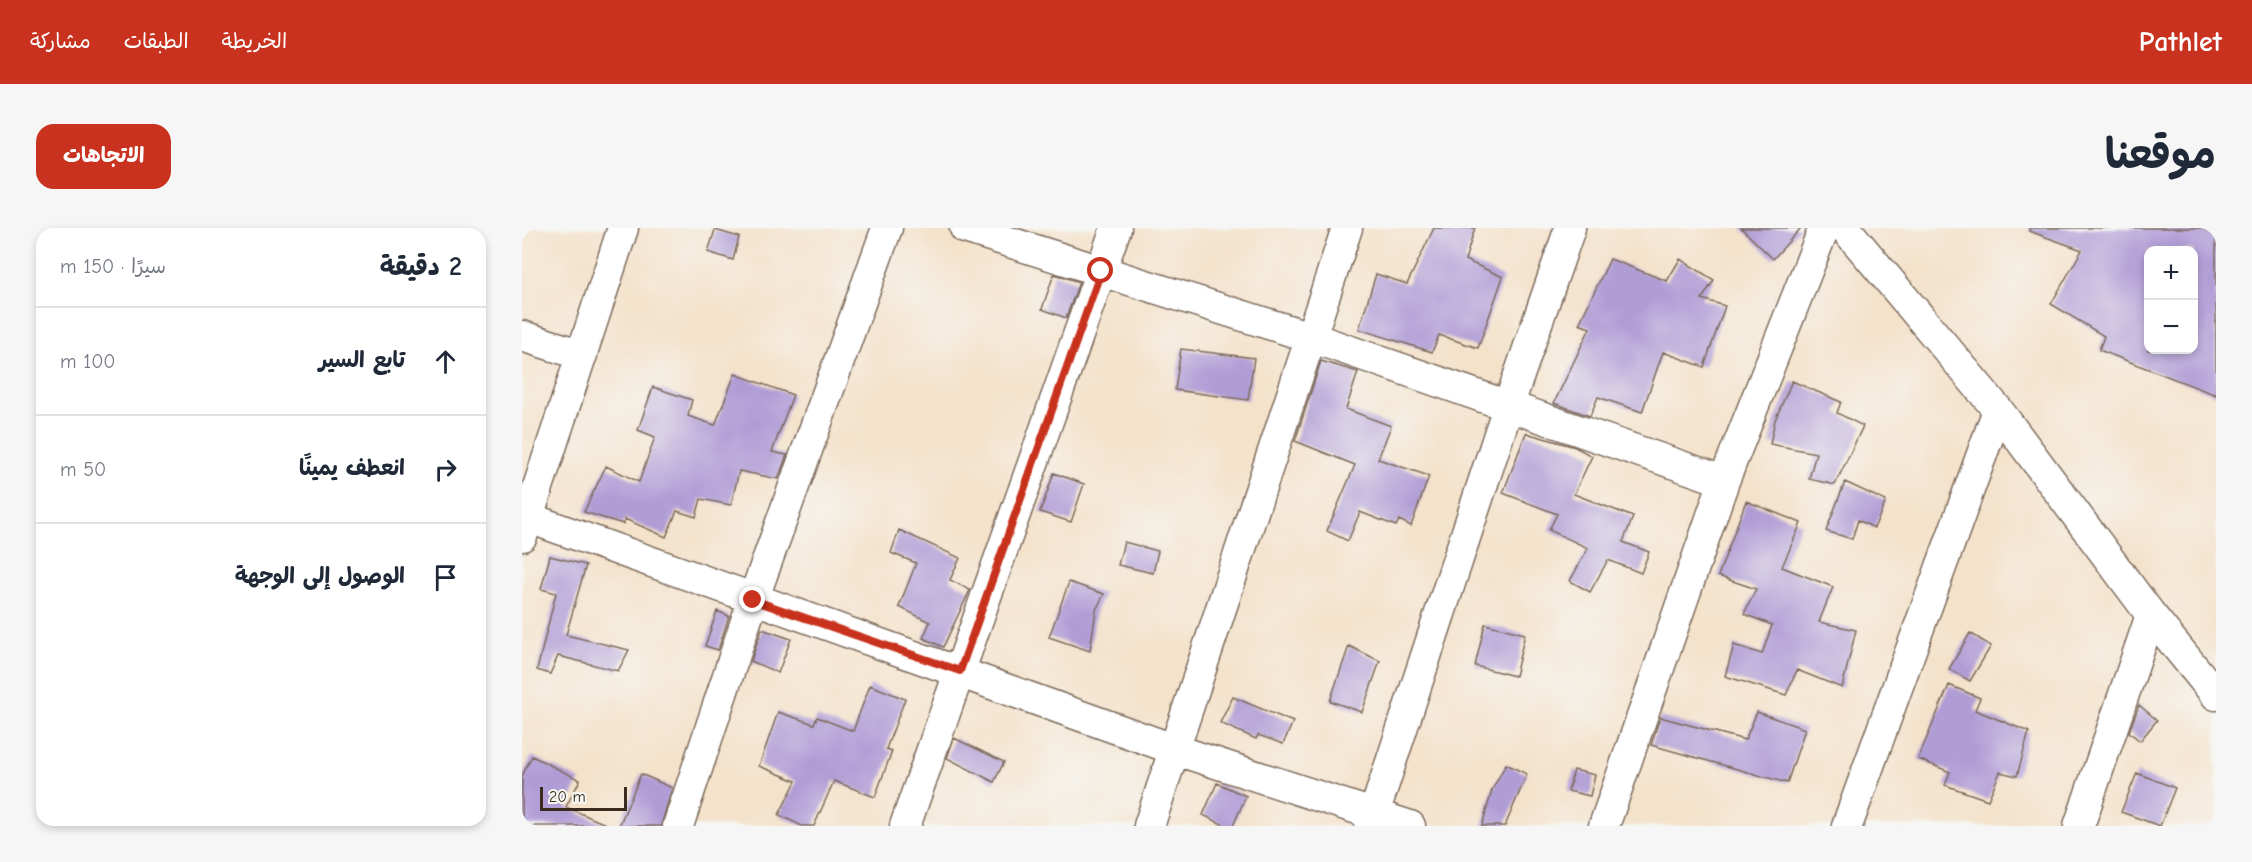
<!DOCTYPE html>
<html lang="ar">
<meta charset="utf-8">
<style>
:root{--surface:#fff;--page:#f6f6f7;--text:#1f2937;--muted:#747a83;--line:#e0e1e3;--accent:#c8321e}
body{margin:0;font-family:"Comic Neue","Playpen Sans Arabic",sans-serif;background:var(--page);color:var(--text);direction:rtl}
.controls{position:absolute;right:18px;top:18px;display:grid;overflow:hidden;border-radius:12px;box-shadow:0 3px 9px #0003}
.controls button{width:54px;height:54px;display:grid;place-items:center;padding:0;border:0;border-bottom:2px solid var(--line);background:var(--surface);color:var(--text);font:30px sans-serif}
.scale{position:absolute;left:18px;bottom:15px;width:87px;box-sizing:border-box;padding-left:6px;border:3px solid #3b2a1e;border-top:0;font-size:16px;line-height:21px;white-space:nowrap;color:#3b2a1e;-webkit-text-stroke:4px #f6f6f2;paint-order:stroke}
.stop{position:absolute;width:18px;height:18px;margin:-14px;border:4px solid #c8321e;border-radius:50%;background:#fff}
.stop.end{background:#c8321e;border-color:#fff;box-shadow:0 2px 6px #0008}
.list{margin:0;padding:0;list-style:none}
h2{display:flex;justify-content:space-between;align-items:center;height:78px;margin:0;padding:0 24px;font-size:26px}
h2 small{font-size:20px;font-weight:400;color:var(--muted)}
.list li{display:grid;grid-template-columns:39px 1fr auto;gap:18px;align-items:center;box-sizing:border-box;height:108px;padding:0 24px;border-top:2px solid var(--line)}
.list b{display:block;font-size:22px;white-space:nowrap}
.list em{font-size:20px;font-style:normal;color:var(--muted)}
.icon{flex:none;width:33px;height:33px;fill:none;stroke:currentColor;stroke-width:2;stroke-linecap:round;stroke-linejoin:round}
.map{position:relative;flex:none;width:1694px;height:598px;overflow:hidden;direction:ltr;border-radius:18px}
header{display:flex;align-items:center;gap:36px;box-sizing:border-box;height:84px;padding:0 30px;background:var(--accent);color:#fff}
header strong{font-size:28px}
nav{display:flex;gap:33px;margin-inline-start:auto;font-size:21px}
.intro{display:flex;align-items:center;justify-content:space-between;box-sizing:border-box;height:144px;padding:0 36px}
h1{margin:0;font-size:42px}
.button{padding:15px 27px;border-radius:18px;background:var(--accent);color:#fff;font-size:21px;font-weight:700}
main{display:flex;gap:36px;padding:0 36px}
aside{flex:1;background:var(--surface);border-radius:18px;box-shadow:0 3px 9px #0003}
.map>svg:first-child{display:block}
.building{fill:#b19dd6;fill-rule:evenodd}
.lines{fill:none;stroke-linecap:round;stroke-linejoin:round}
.minor-casing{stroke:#7c6a5b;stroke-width:33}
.minor{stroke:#fff;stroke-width:30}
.route{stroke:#c8321e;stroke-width:8}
</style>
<header>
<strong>Pathlet</strong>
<nav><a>الخريطة</a><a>الطبقات</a><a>مشاركة</a></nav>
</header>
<div class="intro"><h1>موقعنا</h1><a class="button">الاتجاهات</a></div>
<main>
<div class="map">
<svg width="1694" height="598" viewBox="0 0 1694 598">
<rect width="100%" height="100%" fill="#f6f6f2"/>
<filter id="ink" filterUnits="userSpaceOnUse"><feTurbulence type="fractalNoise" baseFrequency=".0167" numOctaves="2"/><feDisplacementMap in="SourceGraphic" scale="12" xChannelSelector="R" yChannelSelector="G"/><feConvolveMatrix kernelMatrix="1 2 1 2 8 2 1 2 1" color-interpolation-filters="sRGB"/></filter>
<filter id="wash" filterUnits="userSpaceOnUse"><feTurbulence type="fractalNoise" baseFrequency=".008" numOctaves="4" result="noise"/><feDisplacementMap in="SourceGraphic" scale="24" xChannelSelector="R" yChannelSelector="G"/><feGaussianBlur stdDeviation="1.35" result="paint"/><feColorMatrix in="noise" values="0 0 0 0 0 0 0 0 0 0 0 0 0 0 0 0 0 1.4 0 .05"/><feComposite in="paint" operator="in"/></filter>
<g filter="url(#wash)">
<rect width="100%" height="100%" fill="#f4e2cb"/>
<g id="blocks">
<path class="building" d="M912,0H953L943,32L981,49L956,120L917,107L910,124L837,101L854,46L885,56Z
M1219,0H1279L1251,31Z
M1507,0H1679L1694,6V167L1577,122L1582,108L1529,76L1560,22L1507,3ZM1626,22H1671V122H1626Z
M193,2L217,9L211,32L186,24Z
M1088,31L1145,53L1158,31L1192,52L1180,71L1203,78L1182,139L1141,124L1120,184L1076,169L1068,188L1032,175L1068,100L1057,96Z
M532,46L557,54L544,90L520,81Z
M659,121L732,130L726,172L653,162Z
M799,133L836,144L824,181L869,198L856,231L907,248L889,298L877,292L874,298L838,284L826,313L805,303L833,237L773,213Z
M213,146L271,167L250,224L265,227L256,251L217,243L209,277L179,271L174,289L155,283L144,309L103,291L101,296L62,284L84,238L117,254L133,209L116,202L131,159L170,172L166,188L193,197Z
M1270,153L1319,174L1315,185L1341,198L1313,257L1287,251L1294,225L1248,216L1253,192Z
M1004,205L1053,219L1070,228L1052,266L1111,289L1101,314L1127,324L1119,345L1086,332L1068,364L1048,353L1066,320L1027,302L1035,286L981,265Z
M532,245L562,256L549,294L518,284Z
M1323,254L1364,273L1352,300L1336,292L1330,311L1304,303Z
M1224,273L1279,295L1260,339L1311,359L1297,394L1334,402L1320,460L1275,442L1264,467L1203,448L1212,417L1240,426L1250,397L1222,386L1234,361L1196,348Z
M377,302L438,330L428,352L448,362L421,419L401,410L408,394L377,379L394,335L369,325Z
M602,314L636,323L631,345L596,337Z
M28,328L64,337L44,407L107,422L96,443L36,428L28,446L15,442L34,365L19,361Z
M547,354L582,366L574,382L568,423L527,409Z
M195,383L207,388L196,422L183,418Z
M963,396L1003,406L993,448L953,438Z
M240,401L269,411L256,445L229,433Z
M1448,405L1469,418L1448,453L1427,441Z
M827,418L858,433L840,484L808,473Z
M348,457L383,471L364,521L370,523L353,569L312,553L292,598H280L257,587L274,553L237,538L256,484L292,496L295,489L331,503Z
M1427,457L1458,470L1453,482L1507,504L1495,548L1478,544L1466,572L1423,557L1428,544L1396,531Z
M711,469L771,494L761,516L736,507L734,511L698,495Z
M1617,477L1635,492L1618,513L1607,504Z
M1235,484L1283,501L1265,555L1129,517L1138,489L1223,512Z
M432,510L482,534L472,554L425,530Z
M10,528L58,552L44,579L88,598H0V548Z
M984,536L1005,546L983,598H960L970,562Z
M1052,542L1073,547L1068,568L1046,563Z
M1615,545L1653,560L1638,598L1599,584Z
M119,546L150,560L139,598H97Z
M695,555L724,568L711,598H704L681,587Z"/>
</g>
</g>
<g filter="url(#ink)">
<use href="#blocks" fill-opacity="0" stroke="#7c6a5b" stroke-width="1.5"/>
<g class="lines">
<defs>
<path id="minor" d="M443,0L788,109L1202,253
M1323,0L1476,182L1629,387L1694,467
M0,108L60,127
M7,290L654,522L888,598
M0,308L101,0
M156,598L231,372L365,0
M383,598L594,0
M627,598L825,0
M848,598L986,179L1048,0
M1082,598L1202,253L1302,0
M1325,598L1476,182
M1557,598L1629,387"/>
</defs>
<use href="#minor" class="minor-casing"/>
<use href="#minor" class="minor"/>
</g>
</g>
<g class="lines" filter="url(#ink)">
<path class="route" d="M231,372L438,443L579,43"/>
</g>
</svg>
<div class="controls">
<button>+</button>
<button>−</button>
</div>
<div class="scale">20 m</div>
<div class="stop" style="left:579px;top:43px"></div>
<div class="stop end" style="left:231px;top:372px"></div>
</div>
<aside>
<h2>2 دقيقة<small>سيرًا · 150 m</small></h2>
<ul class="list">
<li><svg class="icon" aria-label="ahead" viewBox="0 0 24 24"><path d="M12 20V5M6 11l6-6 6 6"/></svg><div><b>تابع السير</b></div><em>100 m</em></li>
<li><svg class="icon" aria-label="right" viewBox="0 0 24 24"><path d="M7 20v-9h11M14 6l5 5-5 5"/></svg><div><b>انعطف يمينًا</b></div><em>50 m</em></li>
<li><svg class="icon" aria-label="arrive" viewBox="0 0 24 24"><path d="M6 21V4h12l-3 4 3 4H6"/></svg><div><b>الوصول إلى الوجهة</b></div></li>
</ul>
</aside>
</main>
